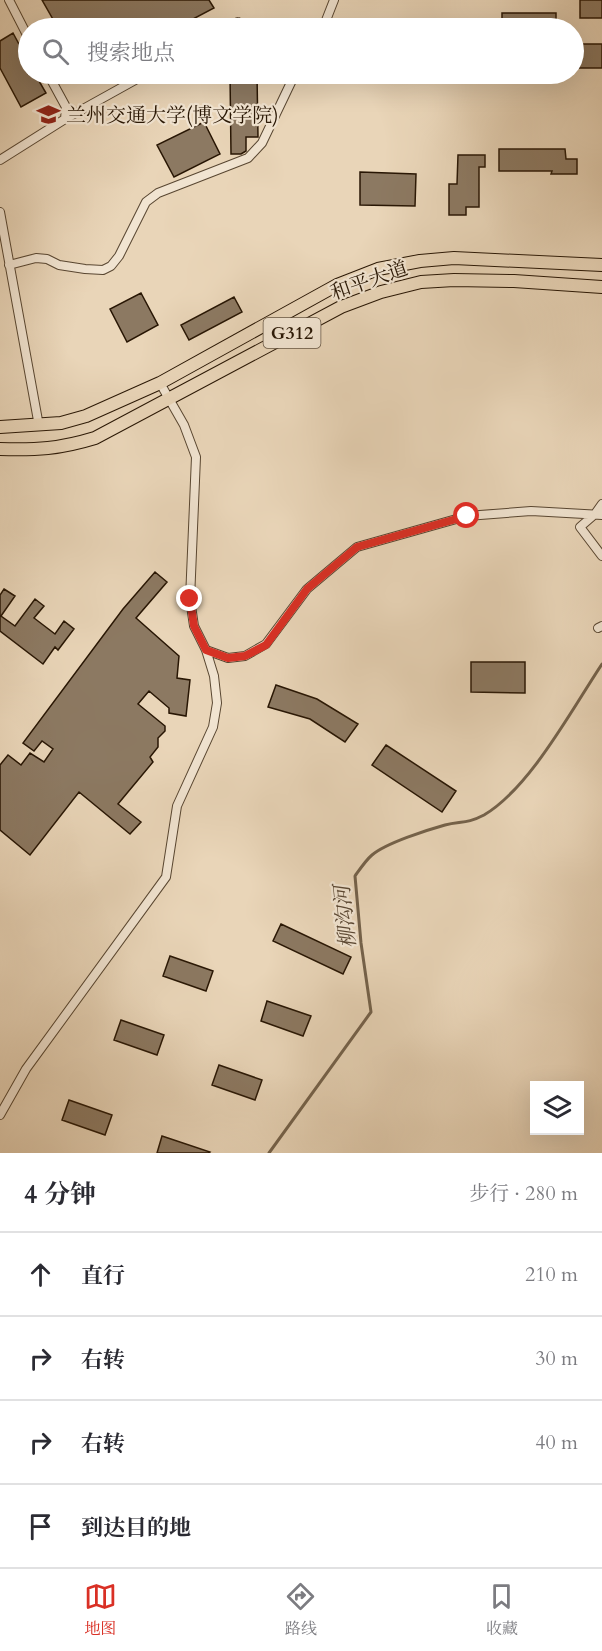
<!DOCTYPE html>
<html lang="zh">
<meta charset="utf-8">
<style>
:root{--surface:#fff;--page:#f2f2f3;--text:#2b2b33;--muted:#7c7c81;--line:#e1e1e2;--accent:#d93025}
body{margin:0;font-family:Cardo,"Noto Serif SC",serif;background:var(--page);color:var(--text)}
.controls{position:absolute;right:18px;bottom:18px;display:grid;overflow:hidden;border-radius:0px;box-shadow:0 6px 24px #0002}
.controls button{width:54px;height:54px;display:grid;place-items:center;padding:0;border:0;border-bottom:2px solid var(--line);background:var(--surface);color:var(--text);font:30px sans-serif}
.stop{position:absolute;width:18px;height:18px;margin:-14px;border:4px solid #d93025;border-radius:50%;background:#fff}
.stop.end{background:#d93025;border-color:#fff;box-shadow:0 2px 6px #0008}
.list{margin:0;padding:0;list-style:none}
h2{display:flex;justify-content:space-between;align-items:center;height:78px;margin:0;padding:0 24px;font-size:26px}
h2 small{font-size:20px;font-weight:400;color:var(--muted)}
.list li{display:grid;grid-template-columns:39px 1fr auto;gap:18px;align-items:center;box-sizing:border-box;height:84px;padding:0 24px;border-top:2px solid var(--line)}
.list b{display:block;font-size:22px;white-space:nowrap}
.list em{font-size:20px;font-style:normal;color:var(--muted)}
.icon{flex:none;width:33px;height:33px;fill:none;stroke:currentColor;stroke-width:2;stroke-linecap:round;stroke-linejoin:round}
.map{position:relative;flex:none;width:602px;height:1153px;overflow:hidden}
.search{position:absolute;background:var(--surface);box-shadow:0 6px 24px #0002;left:18px;right:18px;top:18px;height:66px;display:flex;align-items:center;gap:15px;box-sizing:border-box;padding:0 21px;border-radius:33px;color:var(--muted);font-size:22px}
.sheet{height:414px;background:var(--surface)}
nav{display:flex;justify-content:space-around;align-items:center;box-sizing:border-box;height:84px;border-top:2px solid var(--line);background:var(--surface);font-size:16px;color:var(--muted)}
nav a{display:grid;justify-items:center;gap:3px}
nav .on{color:var(--accent)}
.map>svg:first-child{display:block}
.lines{fill:none;stroke-linecap:round;stroke-linejoin:round}
.stream{stroke:#74624b;stroke-width:3}
.building{fill:#8c7962;stroke:#281604;stroke-width:1.5}
.minor-casing{stroke:#584631;stroke-width:10}
.highway-casing{stroke:#281604;stroke-width:14}
.minor{stroke:#f1e4d1;stroke-width:8}
.highway{stroke:#e9d5b8;stroke-width:12}
.route{stroke:#d93025;stroke-width:8}
.labels{text-anchor:middle;stroke-width:4.5;stroke-linejoin:round;paint-order:stroke}
.shield{fill:#f1e4d1;stroke:#645442;stroke-width:1.5}
.shield-label{font-size:18px;font-weight:bold;fill:#281604}
.poi-label{font-size:20px;fill:#281604;stroke:#f1e4d1;text-anchor:start}
.street-label{font-size:20px;fill:#281604;stroke:#f1e4d1}
.water-label{font-size:21px;font-style:italic;fill:#5b4834;stroke:#f1e4d1}
</style>
<div class="map">
<svg width="602" height="1153" viewBox="0 0 602 1153">
<rect width="100%" height="100%" fill="#e9d5b8"/>
<filter id="stains"><feTurbulence type="fractalNoise" baseFrequency=".00333" numOctaves="4"/><feColorMatrix values="0 0 0 0 .2 0 0 0 0 .09 0 0 0 0 .02 0 0 0 .5 -.17"/></filter>
<radialGradient id="worn" r=".72"><stop offset=".6" stop-color="#630" stop-opacity="0"/><stop offset="1" stop-color="#630" stop-opacity=".3"/></radialGradient>
<g class="lines">
<path class="stream" d="M269,1153L371,1012L361,943L355,876C360,869 366,860 372,855C386,843 427,830 445,825C461,821 467,824 484,815C530,788 572,709 602,664"/>
</g>
<path class="building" d="M42,0H209L214,8L176,28H58Z
M580,0H602V18H580Z
M502,13H556V28H502Z
M13,33L28,61V74H35L46,93L21,107L0,68V41Z
M578,44H602V68H578Z
M230,74H257L258,137H246V151L241,154H231Z
M204,122L220,154L174,177L157,145Z
M499,149H565L566,159H577V174H551L552,171H499Z
M458,155H485V167H479V207H466V215H449V184H457Z
M360,172L416,174L415,206L360,205Z
M141,293L158,325L127,342L110,309Z
M234,297L242,312L189,340L181,325Z
M155,572L167,582L136,618L179,656L177,678L190,680L186,716L169,713V708L149,691L138,704L165,726V731L158,738V747L150,757L153,762L118,804L141,822L130,834L79,792L30,855L0,830V765L8,755L21,765L30,753L44,762L53,749L42,741L34,751L23,743L123,609Z
M4,589L15,596L1,616L15,626L35,599L44,606L34,618L55,634L64,621L74,629L58,650L55,647L43,664L0,631V595Z
M471,662H525V693L471,692Z
M276,685L317,699L358,724L345,742L310,719L268,707Z
M386,745L456,791L442,812L372,765Z
M281,924L351,957L343,974L273,941Z
M170,956L213,971L206,991L163,976Z
M267,1001L311,1016L303,1036L261,1021Z
M121,1020L164,1035L157,1055L114,1040Z
M219,1065L262,1080L255,1100L212,1085Z
M69,1100L112,1115L105,1135L62,1120Z
M162,1136L210,1152L209,1153H157Z"/>
<g class="lines">
<defs>
<path id="minor" d="M9,0L28,37
M226,28L238,22
M323,28L334,0
M65,119L146,74
M0,160L65,119L66,107L48,74
M0,212L39,426
M9,265L36,258L47,259L59,265L85,269L103,270L111,266L119,256L146,202L158,193L248,158L262,143L295,74
M602,504L595,514L580,527L602,556
M598,628L602,626
M206,650L228,658L245,656L266,644L307,589L357,547L467,516L531,511L602,515
M0,1115L26,1069L166,877L177,806L213,727L217,703L214,676L206,650L194,626L190,599L196,457L184,425L160,383"/>
<path id="highway" d="M0,427L61,423L86,416L160,383L337,285L378,269L420,261L454,258L602,265
M0,449C37,450 59,449 95,438L341,307L381,292L421,282L454,280L514,281L602,287"/>
</defs>
<use href="#minor" class="minor-casing"/>
<use href="#highway" class="highway-casing"/>
<use href="#minor" class="minor"/>
<use href="#highway" class="highway"/>
</g>
<g class="lines">
<path class="route" d="M190,599L194,626L206,650L228,658L245,656L266,645L307,589L357,547L467,516"/>
</g>
<defs>
<symbol id="university-bare" viewBox="-9 -9 18 18"><path d="M0-5L7-2L0 1L-7-2ZM-4 1L0 2.5L4 1V4Q0 6-4 4Z" fill="#8f2418" stroke="#f1e4d1" stroke-width="2.5" paint-order="stroke"/></symbol>
</defs>
<g fill-rule="evenodd">
<use href="#university-bare" x="32" y="98" width="33" height="33"/>
</g>
<g class="labels">
<rect class="shield" x="263.5" y="318" width="57" height="30" rx="4.5"/>
<g class="shield-label">
<text x="292" y="339">G312</text>
</g>
<g class="poi-label">
<text x="66" y="122">兰州交通大学(博文学院)</text>
</g>
<g class="street-label">
<text transform="translate(369 280) rotate(-19)" y="7">和平大道</text>
</g>
<g class="water-label">
<text transform="translate(345 917) rotate(-96)" y="7">柳沟河</text>
</g>
</g>
<rect width="100%" height="100%" filter="url(#stains)"/>
<rect width="100%" height="100%" fill="url(#worn)"/>
</svg>
<div class="controls">
<button><svg class="icon" aria-label="layers" viewBox="0 0 24 24"><path d="M12 4l9 5-9 5-9-5zM3 14l9 5 9-5"/></svg></button>
</div>
<div class="stop" style="left:467px;top:516px"></div>
<div class="stop end" style="left:190px;top:599px"></div>
<div class="search"><svg class="icon" aria-label="search" viewBox="0 0 24 24"><circle cx="10" cy="10" r="6"/><path d="M15 15l6 6"/></svg>搜索地点</div>
</div>
<section class="sheet">
<h2>4 分钟<small>步行 · 280 m</small></h2>
<ul class="list">
<li><svg class="icon" aria-label="ahead" viewBox="0 0 24 24"><path d="M12 20V5M6 11l6-6 6 6"/></svg><div><b>直行</b></div><em>210 m</em></li>
<li><svg class="icon" aria-label="right" viewBox="0 0 24 24"><path d="M7 20v-9h11M14 6l5 5-5 5"/></svg><div><b>右转</b></div><em>30 m</em></li>
<li><svg class="icon" aria-label="right" viewBox="0 0 24 24"><path d="M7 20v-9h11M14 6l5 5-5 5"/></svg><div><b>右转</b></div><em>40 m</em></li>
<li><svg class="icon" aria-label="arrive" viewBox="0 0 24 24"><path d="M6 21V4h12l-3 4 3 4H6"/></svg><div><b>到达目的地</b></div></li>
</ul>
</section>
<nav>
<a class="on"><svg class="icon" aria-label="map" viewBox="0 0 24 24"><path d="M3 6l6-2 6 2 6-2v14l-6 2-6-2-6 2zM9 4v14M15 6v14"/></svg>地图</a>
<a><svg class="icon" aria-label="directions" viewBox="0 0 24 24"><path d="M12 3l9 9-9 9-9-9zM9 14v-3h6M13 9l2 2-2 2"/></svg>路线</a>
<a><svg class="icon" aria-label="saved" viewBox="0 0 24 24"><path d="M7 4h10v16l-5-4-5 4z"/></svg>收藏</a>
</nav>
